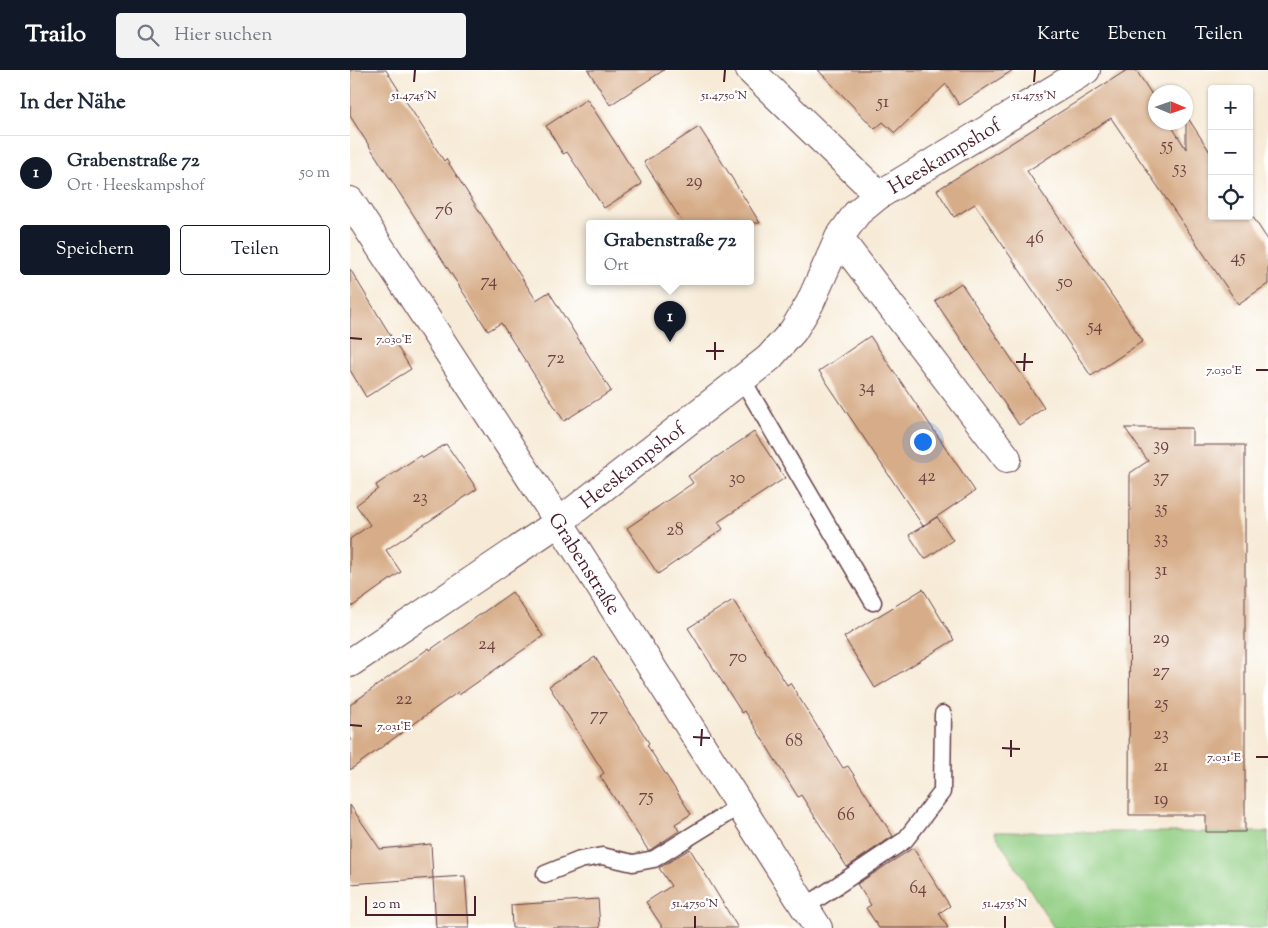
<!DOCTYPE html>
<html lang="de">
<meta charset="utf-8">
<style>
:root{--surface:#fff;--page:#f2f2f3;--text:#1f2937;--muted:#747a83;--line:#e0e1e3;--accent:#111827}
body{margin:0;font-family:"Sorts Mill Goudy",serif;background:var(--page);color:var(--text)}
.controls{position:absolute;right:15px;top:15px;display:grid;overflow:hidden;border-radius:5px;box-shadow:0 1px 4px #0004}
.controls button{width:45px;height:45px;display:grid;place-items:center;padding:0;border:0;border-bottom:1px solid var(--line);background:var(--surface);color:var(--text);font:25px sans-serif}
.compass{position:absolute;left:798px;top:15px;width:45px;height:45px;border-radius:50%;background:var(--surface);box-shadow:0 1px 4px #0004;rotate:92deg}
.scale{position:absolute;left:15px;bottom:12px;width:111px;box-sizing:border-box;padding-left:5px;border:2px solid #4a1f2b;border-top:0;font-size:14px;line-height:18px;white-space:nowrap;color:#4a1f2b;-webkit-text-stroke:4px #fff;paint-order:stroke}
.you{position:absolute;left:572px;top:371px;width:18px;height:18px;margin:-12px;border:4px solid #fff;border-radius:50%;background:#1a73e8;box-shadow:0 0 0 8px #1a73e833}
.badge{display:grid;place-items:center;width:32px;height:32px;border-radius:50%;background:var(--accent);color:#fff;font-size:16px;font-weight:700}
.pin{position:absolute;translate:-50% -41px;filter:drop-shadow(0 1px 2px #0008)}
.pin::after{content:'';position:absolute;top:26px;width:18px;height:15px;background:inherit;clip-path:polygon(0 0,100% 0,50% 100%)}
.popup{position:absolute;left:236px;top:150px;width:168px;height:65px;box-sizing:border-box;display:grid;place-content:center;border-radius:5px;background:var(--surface);filter:drop-shadow(0 1px 4px #0005);font-size:16px;white-space:nowrap;color:var(--muted)}
.popup b{font-size:19px;color:var(--text)}
.popup::after{content:'';position:absolute;left:50%;top:100%;margin-left:-10px;border:10px solid transparent;border-top-color:var(--surface)}
.list{margin:0;padding:0;list-style:none}
h2{display:flex;justify-content:space-between;align-items:center;height:65px;margin:0;padding:0 20px;font-size:21px}
h2 small{font-size:16px;font-weight:400;color:var(--muted)}
.list li{display:grid;grid-template-columns:32px 1fr auto;gap:15px;align-items:center;box-sizing:border-box;height:75px;padding:0 20px;border-top:1px solid var(--line)}
.list b{display:block;font-size:19px;white-space:nowrap}
.list p{margin:0;font-size:16px;white-space:nowrap;color:var(--muted)}
.list em{font-size:16px;font-style:normal;color:var(--muted)}
.actions{display:flex;gap:10px;padding:15px 20px}
.actions a{flex:1;padding:11px 0;border:1px solid var(--accent);border-radius:5px;text-align:center;font-size:18px;color:var(--accent)}
.actions .main{background:var(--accent);color:#fff}
.icon{flex:none;width:28px;height:28px;fill:none;stroke:currentColor;stroke-width:2;stroke-linecap:round;stroke-linejoin:round}
.map{position:relative;flex:none;width:918px;height:858px;overflow:hidden}
header{display:flex;align-items:center;gap:30px;box-sizing:border-box;height:70px;padding:0 25px;background:var(--accent);color:#fff}
header strong{font-size:24px}
nav{display:flex;gap:28px;margin-inline-start:auto;font-size:18px}
.search{width:350px;height:45px;background:var(--page);display:flex;align-items:center;gap:12px;box-sizing:border-box;padding:0 18px;border-radius:5px;color:var(--muted);font-size:19px}
main{display:flex}
aside{flex:1;background:var(--surface)}
.map>svg:first-child{display:block}
.green{fill:#92ce83;stroke:#6e7657}
.building{fill:#d7ad89}
.lines{fill:none;stroke-linecap:round;stroke-linejoin:round}
.lane-casing{stroke:#643e45;stroke-width:19}
.street-casing{stroke:#643e45;stroke-width:30}
.lane{stroke:#fff;stroke-width:16}
.street{stroke:#fff;stroke-width:28}
.ticks{fill:none;stroke:#4a1f2b;stroke-width:2}
.labels{text-anchor:middle;stroke-width:4.5;stroke-linejoin:round;paint-order:stroke}
.number-label{font-size:18px;fill:#6d4242}
.street-label{font-size:20px;fill:#4a1f2b;stroke:#fff}
.ticks-label{font-size:12px;text-anchor:middle;fill:#4a1f2b;stroke:#fff;stroke-width:4.5;stroke-linejoin:round;paint-order:stroke}
</style>
<header>
<strong>Trailo</strong>
<div class="search"><svg class="icon" aria-label="search" viewBox="0 0 24 24"><circle cx="10" cy="10" r="6"/><path d="M15 15l6 6"/></svg>Hier suchen</div>
<nav><a>Karte</a><a>Ebenen</a><a>Teilen</a></nav>
</header>
<main>
<aside>
<h2>In der Nähe<small></small></h2>
<ul class="list">
<li><span class="badge">1</span><div><b>Grabenstraße 72</b><p>Ort · Heeskampshof</p></div><em>50 m</em></li>
</ul>
<div class="actions"><a class="main">Speichern</a><a>Teilen</a></div>
</aside>
<div class="map">
<svg width="918" height="858" viewBox="0 0 918 858">
<rect width="100%" height="100%" fill="#fff"/>
<filter id="ink" filterUnits="userSpaceOnUse"><feTurbulence type="fractalNoise" baseFrequency=".02" numOctaves="2"/><feDisplacementMap in="SourceGraphic" scale="10" xChannelSelector="R" yChannelSelector="G"/><feConvolveMatrix kernelMatrix="1 2 1 2 8 2 1 2 1" color-interpolation-filters="sRGB"/></filter>
<filter id="wash" filterUnits="userSpaceOnUse"><feTurbulence type="fractalNoise" baseFrequency=".0096" numOctaves="4" result="noise"/><feDisplacementMap in="SourceGraphic" scale="20" xChannelSelector="R" yChannelSelector="G"/><feGaussianBlur stdDeviation="1.12" result="paint"/><feColorMatrix in="noise" values="0 0 0 0 0 0 0 0 0 0 0 0 0 0 0 0 0 1.4 0 .05"/><feComposite in="paint" operator="in"/></filter>
<g filter="url(#wash)">
<rect width="100%" height="100%" fill="#f7ebd7"/>
<path class="green" d="M644,762H918L917,858H704Z"/>
<g id="blocks">
<path class="building" d="M0,0H36L94,91L96,89L186,230L199,222L261,321L214,351L151,253L138,261L0,46Z
M238,0H314L260,35Z
M468,0H663L609,35L596,14L545,63L533,52L525,59Z
M777,0H786L806,31V52H819L836,79V45L862,85V146H899V141L918,170V214L888,234L761,48L677,101L793,271L741,306L625,134L604,147L587,120Z
M237,29L292,114L254,138L217,82L213,84L196,56Z
M349,57L370,89L410,153H333L294,92Z
M0,199L61,299L16,327L0,300Z
M611,213L694,338L669,355L585,231Z
M520,266L625,421L573,456L469,301Z
M775,358H842V375H895V762H856V745H779L780,403L798,391Z
M404,362L435,408L368,452L373,459L308,504L277,458L343,413L338,406Z
M96,374L127,419L36,480L51,502L0,538V469L20,455L6,435L28,419L26,415L71,385L73,388Z
M587,447L603,470L575,489L559,465Z
M573,519L604,570L525,618L494,567Z
M162,522L193,566L109,625L108,622L0,700V635L79,578L80,580Z
M383,530L437,615L440,613L493,698L498,696L543,766L497,797L451,725L448,727L395,641L392,643L338,558Z
M245,587L299,673L297,675L341,744L325,754L329,761L300,780H298L250,706L254,703L199,616Z
M0,735L30,779L81,774L83,808L0,814Z
M563,778L600,836L589,843L598,858H529L516,838L521,835L507,814Z
M340,779L388,858H313L296,832L321,816L309,798Z
M115,806L119,858H86L83,808Z
M248,829L250,858H162L161,835Z"/>
</g>
</g>
<g filter="url(#ink)">
<use href="#blocks" fill-opacity="0" stroke="#643e45" stroke-width="1"/>
<g class="lines">
<defs>
<path id="lane" d="M392,309L523,532
M195,804L230,790L252,786L283,793L304,789L391,735
M455,837L555,770L592,722L593,644"/>
<g id="street">
<path d="M400,0L529,125"/>
<path id="s1" d="M0,131L209,452L468,858"/>
<path d="M489,168L657,388"/>
<path id="s2" d="M0,593L209,452L419,288L443,261L460,233L489,168L507,143L529,125L736,0"/>
</g>
</defs>
<use href="#lane" class="lane-casing"/>
<use href="#street" class="street-casing"/>
<use href="#lane" class="lane"/>
<use href="#street" class="street"/>
</g>
</g>
<path class="ticks" d="M64,12L65,0M374,12L375,0M684,12L685,0M0,268L12,269M356,281H374M365,290V272M666,292H683M906,300H918M674,301L675,283M0,655L12,656M343,667L360,668M351,676L352,659M652,678L670,679M661,687V670M906,687H918M345,858V846M655,858V846"/>
<g class="labels">
<g class="number-label">
<text x="533" y="37">51</text>
<text x="817" y="80">55</text>
<text x="830" y="103">53</text>
<text x="344" y="116">29</text>
<text x="94" y="145">76</text>
<text x="685" y="173">46</text>
<text x="888" y="192">45</text>
<text x="139" y="216">74</text>
<text x="715" y="217">50</text>
<text x="745" y="261">54</text>
<text x="206" y="293">72</text>
<text x="517" y="322">34</text>
<text x="811" y="380">39</text>
<text x="577" y="411">42</text>
<text x="811" y="412">37</text>
<text x="387" y="413">30</text>
<text x="70" y="432">23</text>
<text x="811" y="443">35</text>
<text x="325" y="465">28</text>
<text x="811" y="473">33</text>
<text x="811" y="505">31</text>
<text x="811" y="573">29</text>
<text x="137" y="579">24</text>
<text x="388" y="592">70</text>
<text x="811" y="606">27</text>
<text x="54" y="634">22</text>
<text x="811" y="638">25</text>
<text x="249" y="650">77</text>
<text x="811" y="669">23</text>
<text x="444" y="676">68</text>
<text x="811" y="701">21</text>
<text x="296" y="731">75</text>
<text x="811" y="734">19</text>
<text x="496" y="750">66</text>
<text x="568" y="823">64</text>
</g>
<g class="street-label">
<text dy="7" stroke="none"><textPath href="#s2" startOffset="794">Heeskampshof</textPath></text>
<text dy="7" stroke="none"><textPath href="#s2" startOffset="345">Heeskampshof</textPath></text>
<text dy="7" stroke="none"><textPath href="#s1" startOffset="432">Grabenstraße</textPath></text>
</g>
</g>
<g class="ticks-label">
<text x="64" y="29">51.4745°N</text>
<text x="374" y="29">51.4750°N</text>
<text x="684" y="29">51.4755°N</text>
<text x="44" y="273">7.030°E</text>
<text x="874" y="304">7.030°E</text>
<text x="44" y="660">7.031°E</text>
<text x="874" y="691">7.031°E</text>
<text x="345" y="837">51.4750°N</text>
<text x="655" y="837">51.4755°N</text>
</g>
</svg>
<div class="controls">
<button>+</button>
<button>−</button>
<button><svg class="icon" aria-label="locate" viewBox="0 0 24 24"><circle cx="12" cy="12" r="6"/><path d="M12 2v4M12 18v4M2 12h4M18 12h4"/></svg></button>
</div>
<svg class="compass" viewBox="-18 -18 36 36"><path d="M0-13l5 13h-10z" fill="#e53935"/><path d="M0 13l5-13h-10z" fill="#747a83"/></svg>
<div class="scale">20 m</div>
<div class="you"></div>
<div class="pin badge" style="left:320px;top:272px">1</div>
<div class="popup"><b>Grabenstraße 72</b>Ort</div>
</div>
</main>
